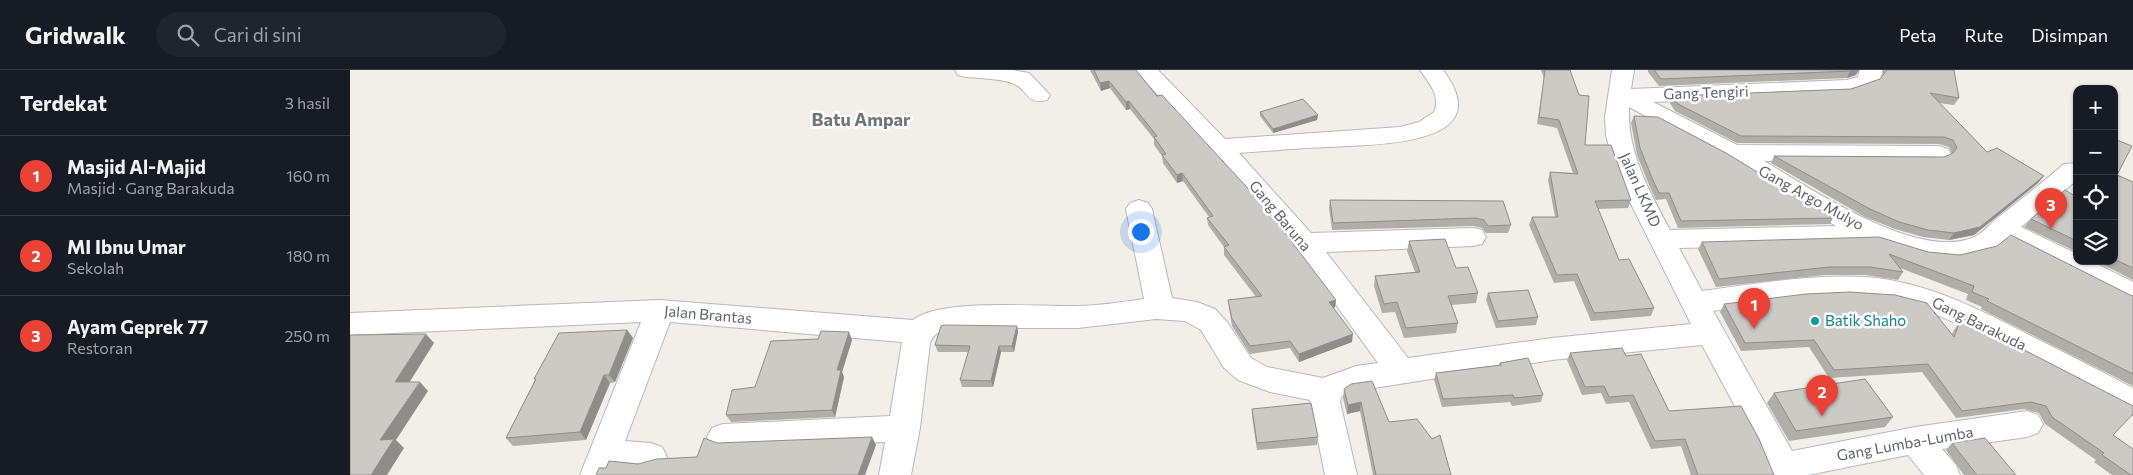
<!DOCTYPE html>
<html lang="id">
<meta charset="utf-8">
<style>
:root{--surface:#171b24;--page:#20242c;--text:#f1f3f6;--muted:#9ea1a6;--line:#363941;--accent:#ea4335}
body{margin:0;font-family:Commissioner,sans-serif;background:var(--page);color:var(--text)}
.controls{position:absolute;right:15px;top:15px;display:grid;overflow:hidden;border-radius:10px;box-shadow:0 1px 4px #0004}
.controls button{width:45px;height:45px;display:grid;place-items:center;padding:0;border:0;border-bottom:1px solid var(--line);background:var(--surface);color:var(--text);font:25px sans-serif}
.you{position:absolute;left:790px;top:161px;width:18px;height:18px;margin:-12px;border:4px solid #fff;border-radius:50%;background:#1a73e8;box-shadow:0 0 0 8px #1a73e833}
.badge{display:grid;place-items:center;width:32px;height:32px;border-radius:50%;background:var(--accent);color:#fff;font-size:16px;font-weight:700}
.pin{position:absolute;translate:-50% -41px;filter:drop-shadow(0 1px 2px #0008)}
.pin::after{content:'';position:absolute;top:26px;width:18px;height:15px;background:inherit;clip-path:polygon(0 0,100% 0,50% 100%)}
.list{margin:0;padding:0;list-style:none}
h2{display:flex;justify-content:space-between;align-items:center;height:65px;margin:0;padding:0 20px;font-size:21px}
h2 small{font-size:16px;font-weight:400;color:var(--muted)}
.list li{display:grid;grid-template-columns:32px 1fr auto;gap:15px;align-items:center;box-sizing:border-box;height:80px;padding:0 20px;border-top:1px solid var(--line)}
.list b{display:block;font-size:19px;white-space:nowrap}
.list p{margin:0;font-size:16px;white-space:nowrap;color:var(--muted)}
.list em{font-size:16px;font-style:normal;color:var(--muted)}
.icon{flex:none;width:28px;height:28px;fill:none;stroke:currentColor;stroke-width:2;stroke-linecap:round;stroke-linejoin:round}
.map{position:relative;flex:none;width:1783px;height:405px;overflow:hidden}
header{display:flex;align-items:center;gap:30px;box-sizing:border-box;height:70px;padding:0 25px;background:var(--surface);border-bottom:1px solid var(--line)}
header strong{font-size:24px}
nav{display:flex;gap:28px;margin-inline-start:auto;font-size:18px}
.search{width:350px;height:45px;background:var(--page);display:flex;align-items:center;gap:12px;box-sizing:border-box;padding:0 18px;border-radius:28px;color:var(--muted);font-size:19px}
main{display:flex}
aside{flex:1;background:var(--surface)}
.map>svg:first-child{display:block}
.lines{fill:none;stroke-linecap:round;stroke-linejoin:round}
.minor-casing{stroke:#b5b8bc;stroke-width:2}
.minor{fill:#fff;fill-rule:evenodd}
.wall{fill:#afaea9}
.shaded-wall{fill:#8f8d8a}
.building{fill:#cccac5;stroke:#8f8d8a}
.culture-dot{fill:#0f9aa8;stroke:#fff;stroke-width:2}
.labels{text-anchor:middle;stroke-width:5;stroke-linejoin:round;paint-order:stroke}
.street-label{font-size:15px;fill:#5f6368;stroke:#fff}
.culture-label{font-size:15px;fill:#0d838f;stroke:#fff;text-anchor:start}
.quarter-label{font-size:18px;font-weight:bold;fill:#70757a;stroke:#fff}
</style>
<header>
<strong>Gridwalk</strong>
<div class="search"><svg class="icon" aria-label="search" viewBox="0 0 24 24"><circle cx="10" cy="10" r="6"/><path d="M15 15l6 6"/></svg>Cari di sini</div>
<nav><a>Peta</a><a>Rute</a><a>Disimpan</a></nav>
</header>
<main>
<aside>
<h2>Terdekat<small>3 hasil</small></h2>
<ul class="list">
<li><span class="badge">1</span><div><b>Masjid Al-Majid</b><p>Masjid · Gang Barakuda</p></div><em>160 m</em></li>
<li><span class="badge">2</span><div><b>MI Ibnu Umar</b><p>Sekolah</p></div><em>180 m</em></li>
<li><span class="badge">3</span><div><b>Ayam Geprek 77</b><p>Restoran</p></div><em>250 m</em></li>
</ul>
</aside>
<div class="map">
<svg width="1783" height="405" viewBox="0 0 1783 405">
<rect width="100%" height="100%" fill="#f1efe8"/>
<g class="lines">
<defs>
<path id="minor" d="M605,0H662L679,3L700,25L697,30C675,35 679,20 664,14C655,9 627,8 616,7L608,5Z
M785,0H808L875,69L1050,57L1069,52L1084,42C1091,26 1079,13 1070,0H1093C1152,78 1021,74 977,77C948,78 918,81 889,83L961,163L1123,158L1132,160L1136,167L1132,174L1123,176L976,182L1058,288L1202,268L1341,254L1278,128L1262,88L1256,65L1255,47L1262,0H1284L1281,19L1497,10L1508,7L1510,0H1532C1532,19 1511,20 1497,24L1303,32L1387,75L1589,76L1598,79L1601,84L1598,89L1589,92L1414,91C1461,119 1566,190 1622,168C1631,165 1639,155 1646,149C1669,131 1692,113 1714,94L1727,93V110L1671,157L1727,184V191H1741L1783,212V234L1773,231L1655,171L1641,182L1604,191L1573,188L1524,173L1329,178L1352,221C1406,214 1460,204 1515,207C1576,211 1631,240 1685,268C1718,284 1750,301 1783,318V345L1772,341C1735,321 1698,302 1661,282C1623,262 1583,238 1540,231C1481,221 1421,233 1363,241L1442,381L1565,357L1677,341L1688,345L1693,354L1688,363L1677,367L1592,379L1606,395L1610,405H1574L1558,385L1458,405H1422L1352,275L1202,290L999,322L991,327L990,332L1007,405H975L960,330L920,322L888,310L874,298L851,260L835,251L806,249L728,258H604C593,260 584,262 580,273L570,358L561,405H529L535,372L373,380L362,376L357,367L362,358L373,354L540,346L552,272L320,252L275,371L301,373L312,377L317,387L312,397C298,402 280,402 265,397L262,405H230L291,252L0,265V243L310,230L563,250C590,228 688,237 725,236C748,236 771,232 794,229L776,139L780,133L789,130L798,133L802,139L822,228L847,232L865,239L877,252L901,288L917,297L973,308L1006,296L1028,293L965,206L917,145ZM1279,37L1374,88L1486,156L1320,160C1299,121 1277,82 1279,37Z"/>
</defs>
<use href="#minor" class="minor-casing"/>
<use href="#minor" class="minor"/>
</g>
<path class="wall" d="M740,0H786L807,26L986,230L985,237L984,238L1002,272L949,292L940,278L900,284L882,256L879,238L878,230L906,227L874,185V177L858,155L857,148L859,147L833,111L827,113L813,93L812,86L804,75V69L780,39L776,40L760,18L751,21Z
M1191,0H1220L1235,75L1281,130L1278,138L1248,139L1269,190L1304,238L1301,246L1241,251L1224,211L1204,213L1179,155L1182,147H1205L1198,110L1200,102L1223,103L1207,58L1187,54L1194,8Z
M1298,0H1509L1506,5L1497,8L1309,16L1298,2Z
M1533,0H1604L1609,28L1604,35L1589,33L1637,82L1688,113L1624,165L1599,170L1573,167L1545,159L1515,147L1421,93L1424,86L1594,87L1602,84L1599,77L1589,74L1387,73L1325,41L1320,33L1323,26L1501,19L1530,9L1533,5Z
M910,42L968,45L967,50L923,63L910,46Z
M1284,46L1483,148L1480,154L1328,158L1316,129L1306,130L1299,115L1287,85L1281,53Z
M1764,69L1767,105L1783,112V210L1746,191H1764Z
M1727,121V182L1674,157L1681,149L1724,125Z
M980,130L1153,131L1161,155L1158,163H1136L1132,158L1123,156L982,160L979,138Z
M1059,171L1106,198L1128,223L1126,233L1101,235L1108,253L1106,263L1054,268L1045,242L1032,243L1024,216L1025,206L1065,202L1057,181Z
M1352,172L1578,182L1783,226V316L1631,239L1632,237L1616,230L1618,224L1550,198L1553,202L1548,210L1515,205H1474L1366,217L1348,179Z
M1138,223L1188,247L1186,255L1146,258L1136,230Z
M1374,234L1602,264L1604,260L1610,252L1763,365L1783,405H1762L1744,392L1746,390L1695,354L1689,343L1674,339L1606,348L1572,302L1479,308L1459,277L1391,281L1370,242Z
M667,256L668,262L664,282H651L643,317H612L610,310L618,282H588L585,275Z
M277,260L283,268L265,312L260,313L236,370L163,376L156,368L185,310L184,309Z
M502,270L492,302L494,307L485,347L381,352L376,345L405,317Z
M1220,283L1276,286L1319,341L1424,405H1341L1331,376L1301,379L1279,332L1256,334L1251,323L1232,325L1217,290Z
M1150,293L1193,325L1191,332L1162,336L1160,332L1092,337L1084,310L1086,303L1149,295Z
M994,319L1039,352L1101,405H1023L1010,341L997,344L993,328Z
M1424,323L1543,347L1535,357L1439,371L1417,333Z
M902,339L968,367L967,375L907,380L902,346Z
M1602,373L1666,405H1614L1596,380Z"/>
<path class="shaded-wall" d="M1504,0H1509L1506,5L1497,8L1500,1Z
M759,11L760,18L751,21L750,13Z
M779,31L780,39L776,40V32Z
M968,45L967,50L923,63V59Z
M832,103L833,111L827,113V105Z
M1694,106L1688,113L1624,165L1599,170L1604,163Z
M986,230L985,237L979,240V232Z
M667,256L668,262L664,282L662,276Z
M277,260L283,268L265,312L259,305Z
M499,262L502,270L492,302L494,307L485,347L482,340L487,300Z
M76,264L84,273L54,321L45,312Z
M1003,264L1002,272L949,292V284Z
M649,276L651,282L643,317L641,311Z
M254,305L260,313L236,370L230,362Z
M70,312L78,321L46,370L54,378L37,405H21L30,370Z
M1011,332L1010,341L997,344L998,335Z
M522,367L526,375L515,405H508Z"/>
<path class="building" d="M744,0H786L807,26L812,25L916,138L986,230L979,232L1003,264L949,284L940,271L900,276L882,249L878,230L912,226L874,177L879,175L857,148L863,146L832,103L827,105L812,85L816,84L804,67L807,66L779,31L776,32L759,11L750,13Z
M1195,0H1220L1229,25L1239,26L1235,75H1261L1281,130L1245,131L1269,190L1279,189L1304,238L1244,243L1227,204L1207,205L1182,147H1208L1200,102L1228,104L1209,50L1189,47Z
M1304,0H1504L1500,1L1311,9Z
M1537,0H1604L1609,28L1580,23L1637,82L1647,78L1694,106L1630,157L1604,163L1578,160L1549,152L1520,139L1424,86L1594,87L1603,83L1607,78L1603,70L1594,67L1391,66L1328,34L1323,26L1501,19L1530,9Z
M953,29L968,45L923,59L910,42Z
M1284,46L1308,47L1376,83L1483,148L1331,151L1319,123H1309L1302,108L1290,78Z
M1764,69L1782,76L1767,105L1783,112V198L1764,189Z
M1715,120L1725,126L1727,123V171L1681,149Z
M980,130L1153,131L1161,155L1138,156L1134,150L1125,148L983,153Z
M1661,165L1780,225L1783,226V304L1637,231L1639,229L1622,222L1624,216L1539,184L1553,202L1520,197H1479L1369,209L1352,172L1529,167L1578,182L1610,185L1647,176Z
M1095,169L1106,198L1118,197L1128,223L1098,226L1108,253L1056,258L1047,232L1034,234L1025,206L1070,202L1059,171Z
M1178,220L1188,247L1148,251L1138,223Z
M1500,222L1545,225L1577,233L1604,267L1610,252L1614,249L1783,336V344L1763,365L1783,379V405H1781L1752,385L1754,383L1702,347L1696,336L1681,332L1612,341L1578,294L1484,300L1464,270L1395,273L1374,234L1456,224Z
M594,255L667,256L662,276H649L641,311L610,310L620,276L585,275L591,256Z
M277,260L259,305H254L230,362L156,368L186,309H184L209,263Z
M471,261L499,262L487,300H491L482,340L376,345L382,320L405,317L421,271L468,269Z
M76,264L45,312H70L30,370L44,369L21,405H0V265Z
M1272,278L1276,286L1291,284L1319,341L1391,336L1409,369L1424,405H1348L1335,369L1305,371L1283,325L1259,327L1254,316L1235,317L1220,283Z
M1178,288L1193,325L1164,328L1163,325L1093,329L1086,303L1151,295L1150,293Z
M1515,309L1543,347L1446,361L1424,323Z
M1022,311L1039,352L1067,349L1082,369L1090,365L1101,405H1026L1011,332L998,335L994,319L1001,314Z
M961,333L968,367L907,373L902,339Z
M522,367L508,405H246L249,398H256L259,391L288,394L307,389L347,387L354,368L367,373Z
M1635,368L1666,405H1627L1602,373Z"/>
<circle class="culture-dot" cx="1465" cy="251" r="5"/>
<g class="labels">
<g class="street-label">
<text transform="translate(1356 23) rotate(-2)" y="5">Gang Tengiri</text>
<text transform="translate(1290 120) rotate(66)" y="5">Jalan LKMD</text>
<text transform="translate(1461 128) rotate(29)" y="5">Gang Argo Mulyo</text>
<text transform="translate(930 146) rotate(50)" y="5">Gang Baruna</text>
<text transform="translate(358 245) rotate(5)" y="5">Jalan Brantas</text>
<text transform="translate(1629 254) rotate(26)" y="5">Gang Barakuda</text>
<text transform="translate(1555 374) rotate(-10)" y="5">Gang Lumba-Lumba</text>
</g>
<g class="culture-label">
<text x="1475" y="256">Batik Shaho</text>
</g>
<g class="quarter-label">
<text x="511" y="56">Batu Ampar</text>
</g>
</g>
</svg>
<div class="controls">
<button>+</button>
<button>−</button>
<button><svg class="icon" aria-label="locate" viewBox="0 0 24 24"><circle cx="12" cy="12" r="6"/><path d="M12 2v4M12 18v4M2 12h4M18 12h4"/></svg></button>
<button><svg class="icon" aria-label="layers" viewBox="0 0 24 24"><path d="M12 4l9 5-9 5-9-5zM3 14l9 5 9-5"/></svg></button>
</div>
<div class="you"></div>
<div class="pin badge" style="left:1404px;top:259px">1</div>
<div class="pin badge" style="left:1472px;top:346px">2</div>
<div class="pin badge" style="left:1701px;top:159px">3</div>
</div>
</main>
